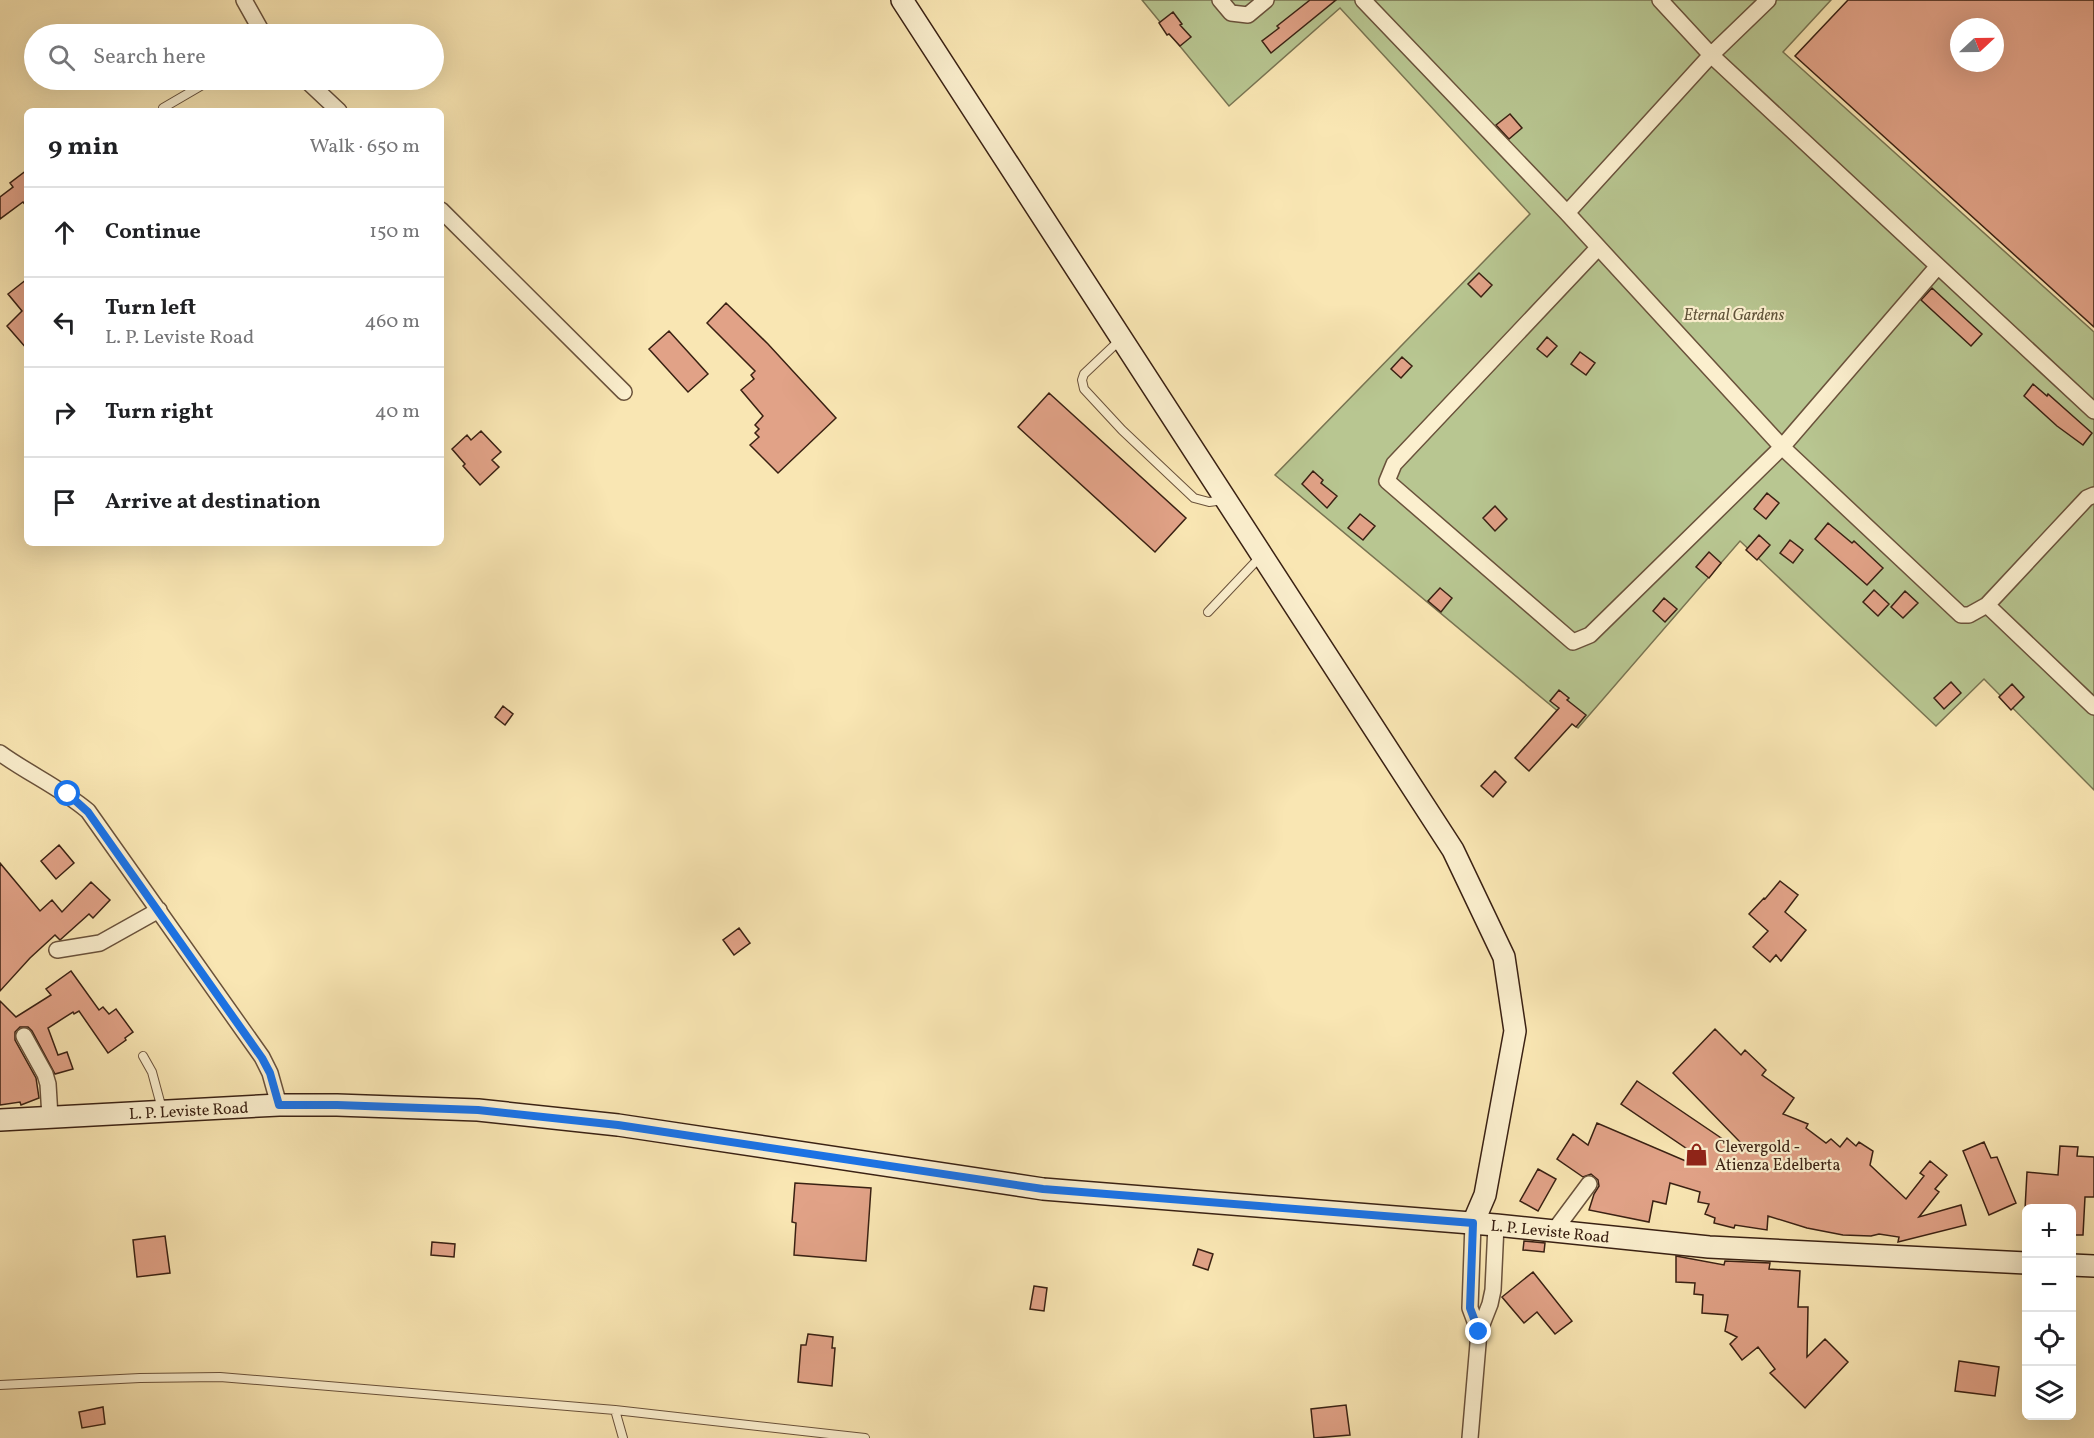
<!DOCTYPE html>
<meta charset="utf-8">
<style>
:root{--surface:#fff;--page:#f6f6f6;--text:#202124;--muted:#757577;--line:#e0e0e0}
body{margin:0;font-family:Vollkorn,serif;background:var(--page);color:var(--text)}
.controls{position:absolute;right:18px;bottom:18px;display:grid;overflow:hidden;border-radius:9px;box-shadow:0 6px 24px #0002}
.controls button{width:54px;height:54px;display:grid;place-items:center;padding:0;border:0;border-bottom:2px solid var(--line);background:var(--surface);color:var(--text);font:30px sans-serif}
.compass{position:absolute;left:1950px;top:18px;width:54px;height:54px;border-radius:50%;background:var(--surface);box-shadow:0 6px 24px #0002;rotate:68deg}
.stop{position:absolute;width:18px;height:18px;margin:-14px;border:4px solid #1a73e8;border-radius:50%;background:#fff}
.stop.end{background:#1a73e8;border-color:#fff;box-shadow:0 2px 6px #0008}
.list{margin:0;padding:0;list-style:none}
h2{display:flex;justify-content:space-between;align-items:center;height:78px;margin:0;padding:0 24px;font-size:26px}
h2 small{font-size:20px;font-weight:400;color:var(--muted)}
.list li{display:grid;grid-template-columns:39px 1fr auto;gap:18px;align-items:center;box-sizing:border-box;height:90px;padding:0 24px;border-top:2px solid var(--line)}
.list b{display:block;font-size:22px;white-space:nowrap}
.list p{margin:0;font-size:20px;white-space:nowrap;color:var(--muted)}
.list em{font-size:20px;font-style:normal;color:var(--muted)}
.icon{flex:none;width:33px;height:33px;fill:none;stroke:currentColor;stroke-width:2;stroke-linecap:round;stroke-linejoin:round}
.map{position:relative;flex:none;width:2094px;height:1438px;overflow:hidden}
.search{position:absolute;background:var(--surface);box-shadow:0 6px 24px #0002;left:24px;top:24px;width:420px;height:66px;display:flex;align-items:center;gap:15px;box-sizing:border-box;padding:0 21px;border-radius:33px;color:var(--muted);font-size:22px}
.panel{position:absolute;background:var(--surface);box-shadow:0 6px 24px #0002;left:24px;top:108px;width:420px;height:438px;border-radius:9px}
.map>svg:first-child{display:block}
.green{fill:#b8c691;stroke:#797452;stroke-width:1.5}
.building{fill:#e1a287;stroke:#3a2113;stroke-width:1.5;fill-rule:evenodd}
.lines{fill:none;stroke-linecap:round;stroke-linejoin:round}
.lane-casing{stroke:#6a523b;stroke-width:10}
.street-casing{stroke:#6a523b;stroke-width:18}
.secondary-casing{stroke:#3a2113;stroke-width:24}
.lane{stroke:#fbefce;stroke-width:8}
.street{stroke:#fbefce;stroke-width:15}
.secondary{stroke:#fbefce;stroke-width:21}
.route{stroke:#1a73e8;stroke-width:8}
.labels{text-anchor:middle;stroke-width:4.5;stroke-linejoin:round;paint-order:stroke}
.park-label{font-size:16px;font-style:italic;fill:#605339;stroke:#fbefce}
.street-label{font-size:16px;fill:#3a2113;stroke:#fbefce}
.poi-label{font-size:16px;fill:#3a2113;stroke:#fbefce;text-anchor:start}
</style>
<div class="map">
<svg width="2094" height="1438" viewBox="0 0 2094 1438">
<rect width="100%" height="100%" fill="#f9e6b3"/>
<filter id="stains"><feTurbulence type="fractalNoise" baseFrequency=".00333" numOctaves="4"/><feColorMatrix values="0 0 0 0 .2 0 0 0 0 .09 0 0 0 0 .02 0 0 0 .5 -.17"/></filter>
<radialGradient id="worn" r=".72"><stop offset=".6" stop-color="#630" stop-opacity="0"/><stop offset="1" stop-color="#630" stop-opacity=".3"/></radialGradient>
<path class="green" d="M1142,0H1831L1783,52L2094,332V790L1984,679L1936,726L1740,541L1578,728L1275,475L1530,214L1340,8L1229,106Z"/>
<path class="building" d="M1310,0H1336L1271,53L1262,41L1279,28L1277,26Z
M1848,0H2094V327L1795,56ZM1959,27H1995V63H1959Z
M1173,12L1182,24L1180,25L1191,37L1180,46L1169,34L1167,35L1159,23Z
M1510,114L1522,128L1509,139L1496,125Z
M27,170V207L23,202L0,219V197L13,187L10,183Z
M1479,273L1492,285L1481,297L1468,284Z
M27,279V349L7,326L22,311L8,294Z
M1932,288L1982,334L1971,346L1921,300Z
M726,303L768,344L836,418L778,473L750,445L759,437L755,433L759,429L755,425L763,416L741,390L754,379L751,375L755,371L707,323Z
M669,331L708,374L688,392L649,349Z
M1547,337L1557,346L1547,357L1537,349Z
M1580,352L1595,363L1586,375L1571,364Z
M1402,357L1412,366L1401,378L1391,369Z
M2033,384L2047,396L2048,394L2092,433L2083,445L2057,426L2024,396Z
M1049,393L1186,518L1155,552L1018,427Z
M481,431L501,452L492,460L499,467L480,485L463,466L465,464L452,449L467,435L471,440Z
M1313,471L1323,480L1321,483L1337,496L1327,508L1302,484Z
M1767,493L1779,503L1766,519L1754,509Z
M1495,506L1507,519L1495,531L1483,518Z
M1360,514L1375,526L1363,540L1348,528Z
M1828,523L1852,543L1854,541L1883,568L1867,585L1815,539Z
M1759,535L1770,545L1757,560L1746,550Z
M1790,540L1803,550L1793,563L1780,553Z
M1709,552L1721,563L1709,578L1696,567Z
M1440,588L1452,598L1441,612L1428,601Z
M1874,590L1889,604L1878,616L1863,602Z
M1905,591L1918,603L1903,618L1891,607Z
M1664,598L1677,609L1665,622L1653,611Z
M1951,682L1961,693L1944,709L1934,698Z
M2012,684L2024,697L2011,710L1999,697Z
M1559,690L1569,698L1567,700L1586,715L1576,727L1572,724L1529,771L1515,758L1559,708L1550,701Z
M503,706L513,714L505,725L495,717Z
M1495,771L1506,782L1493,797L1481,786Z
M59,845L74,863L56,879L41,861Z
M0,863L40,911L52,900L62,912L91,882L110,900L93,918L89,914L60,940L55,935L30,958L0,991Z
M1780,881L1798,895L1785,912L1806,930L1781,961L1776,955L1770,962L1753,947L1768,931L1749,914L1764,898L1765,899Z
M739,928L750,943L734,955L723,940Z
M71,971L99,1010L103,1007L109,1014L116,1009L133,1032L125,1038L126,1040L108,1053L79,1011L74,1014L73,1012L48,1028L58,1055L67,1052L73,1069L55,1074L32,1031L28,1027H20L15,1032V1040L36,1078L39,1098L21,1105L20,1102L0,1105V1001L16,1017L51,995L46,989Z
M1715,1029L1741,1055L1745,1050L1766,1070L1762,1075L1794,1098L1783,1114L1808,1124L1806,1128L1826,1143L1831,1139L1840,1147L1847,1138L1856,1146L1859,1142L1873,1151L1870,1165L1906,1199L1924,1176L1920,1173L1930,1161L1947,1175L1935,1189L1939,1192L1919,1217L1961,1205L1966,1225L1898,1242L1899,1237L1879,1234L1871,1236L1843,1235L1807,1228L1768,1216L1767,1230L1735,1225L1734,1228L1714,1223L1715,1218L1705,1214L1709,1204L1698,1202L1700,1192L1670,1183L1666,1204L1653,1201L1649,1222L1589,1210L1594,1194L1599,1186L1598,1180L1591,1174L1583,1177L1557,1159L1573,1134L1588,1145L1597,1123L1695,1165L1699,1157L1621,1104L1637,1081L1736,1148L1740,1142L1673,1073Z
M1984,1142L1991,1158L1997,1157L2016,1203L1989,1215L1963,1151Z
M2060,1146L2078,1147L2077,1156L2094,1157V1197H2085L2083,1235H2072V1209H2025L2027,1172L2058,1175Z
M1538,1169L1556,1179L1538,1211L1520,1201Z
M795,1183L871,1188L866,1261L794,1255L796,1223L792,1222Z
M165,1236L170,1273L137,1277L133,1240Z
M1524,1241L1545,1243L1544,1252L1523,1250Z
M432,1242L455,1244L454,1257L431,1255Z
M1198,1249L1213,1254L1208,1270L1193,1265Z
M1676,1256L1724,1265L1725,1261L1770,1263L1769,1269L1800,1271L1798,1307H1808L1807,1357L1825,1339L1848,1362L1805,1408L1770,1373L1775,1369L1758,1347L1742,1360L1730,1344L1737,1337L1725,1331L1728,1315L1702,1313L1703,1295L1694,1294L1695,1283L1676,1282Z
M1533,1272L1572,1321L1555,1334L1537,1312L1524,1323L1502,1297Z
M1034,1286L1047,1288L1044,1311L1030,1309Z
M808,1334L833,1337L832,1348H835L832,1386L798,1382L801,1345H806Z
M1959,1361L1999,1367L1995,1396L1955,1391Z
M1346,1405L1350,1435L1314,1438L1311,1409Z
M103,1407L105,1424L82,1428L79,1412Z"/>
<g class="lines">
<defs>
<path id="lane" d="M163,108L211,80
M1121,339L1084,374L1082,380L1084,389L1122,430L1194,498L1209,502L1224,500
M1208,612L1261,556
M143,1056L152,1072L162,1109
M0,1385L140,1378L220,1377L615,1410L865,1438
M615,1410L623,1438"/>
<path id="street" d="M244,0L263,34
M1220,0L1231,13L1248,15L1266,0
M1363,0L1567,213L1782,447L1961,615H1969L1987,605L2087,498L2094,495
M1660,0L1711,55L2094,411
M306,80L339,111
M441,210L624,392
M1567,213L1711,55L1768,0
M1598,248L1394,464L1387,481L1573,642L1590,635L1782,447L1938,266
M1987,605L2094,707
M0,753C29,774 61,788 88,811L262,1057L270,1073L279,1105
M57,950L100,943L159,910
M24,1036L45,1074L48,1084L50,1117
M1473,1223L1470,1308L1479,1332
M1554,1231L1589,1184
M1470,1438L1479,1332L1490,1304L1493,1290L1496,1225"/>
<g id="secondary">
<path d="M902,0L1453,850L1504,957L1515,1031L1485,1195L1473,1223"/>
<path id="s1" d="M0,1120L279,1105H337L478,1110L618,1125L1043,1189L1496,1225L1709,1247L2026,1263"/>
<path d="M2072,1265L2094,1266"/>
</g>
</defs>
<use href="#lane" class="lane-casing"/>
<use href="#street" class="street-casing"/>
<use href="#secondary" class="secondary-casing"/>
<use href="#lane" class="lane"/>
<use href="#street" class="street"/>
<use href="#secondary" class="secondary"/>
</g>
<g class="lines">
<path class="route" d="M68,794L88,812L262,1058L270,1073L279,1105H337L478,1110L618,1125L1043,1189L1473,1223L1470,1308L1479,1332"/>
</g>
<defs>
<symbol id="shop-bare" viewBox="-9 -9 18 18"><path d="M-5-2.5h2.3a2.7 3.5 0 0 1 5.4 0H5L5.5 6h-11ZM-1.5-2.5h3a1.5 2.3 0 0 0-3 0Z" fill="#8f2418" stroke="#fbefce" stroke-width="2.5" paint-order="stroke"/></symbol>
</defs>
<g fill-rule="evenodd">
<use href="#shop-bare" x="1680" y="1138" width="33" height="33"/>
</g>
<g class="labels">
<g class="park-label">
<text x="1734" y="320">Eternal Gardens</text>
</g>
<g class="street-label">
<text dy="6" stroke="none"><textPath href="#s1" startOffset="189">L. P. Leviste Road</textPath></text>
<text dy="6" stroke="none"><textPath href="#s1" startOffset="1558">L. P. Leviste Road</textPath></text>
</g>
<g class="poi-label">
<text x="1715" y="1152">Clevergold -<tspan x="1715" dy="18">Atienza Edelberta</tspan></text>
</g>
</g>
<rect width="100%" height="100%" filter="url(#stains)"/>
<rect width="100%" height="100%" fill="url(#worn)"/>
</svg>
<div class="controls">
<button>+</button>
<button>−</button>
<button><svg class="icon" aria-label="locate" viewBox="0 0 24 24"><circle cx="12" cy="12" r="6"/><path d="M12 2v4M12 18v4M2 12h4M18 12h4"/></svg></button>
<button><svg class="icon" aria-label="layers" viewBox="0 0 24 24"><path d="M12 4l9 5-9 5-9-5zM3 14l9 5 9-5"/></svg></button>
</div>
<svg class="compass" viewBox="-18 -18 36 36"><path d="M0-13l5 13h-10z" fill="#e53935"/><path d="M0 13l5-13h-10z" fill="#757577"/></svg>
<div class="stop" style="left:68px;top:794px"></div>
<div class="stop end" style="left:1479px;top:1332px"></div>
<div class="search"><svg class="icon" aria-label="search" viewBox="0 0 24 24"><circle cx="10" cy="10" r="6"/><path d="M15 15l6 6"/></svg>Search here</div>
<section class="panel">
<h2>9 min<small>Walk · 650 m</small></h2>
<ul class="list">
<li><svg class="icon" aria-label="ahead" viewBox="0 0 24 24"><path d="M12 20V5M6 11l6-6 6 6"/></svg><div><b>Continue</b></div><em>150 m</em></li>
<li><svg class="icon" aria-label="left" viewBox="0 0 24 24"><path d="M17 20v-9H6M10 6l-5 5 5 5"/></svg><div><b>Turn left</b><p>L. P. Leviste Road</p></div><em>460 m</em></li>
<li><svg class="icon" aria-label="right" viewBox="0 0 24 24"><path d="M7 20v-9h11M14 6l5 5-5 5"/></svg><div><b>Turn right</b></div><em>40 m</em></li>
<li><svg class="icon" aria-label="arrive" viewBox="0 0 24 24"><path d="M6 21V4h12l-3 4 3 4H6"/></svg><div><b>Arrive at destination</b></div></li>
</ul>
</section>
</div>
